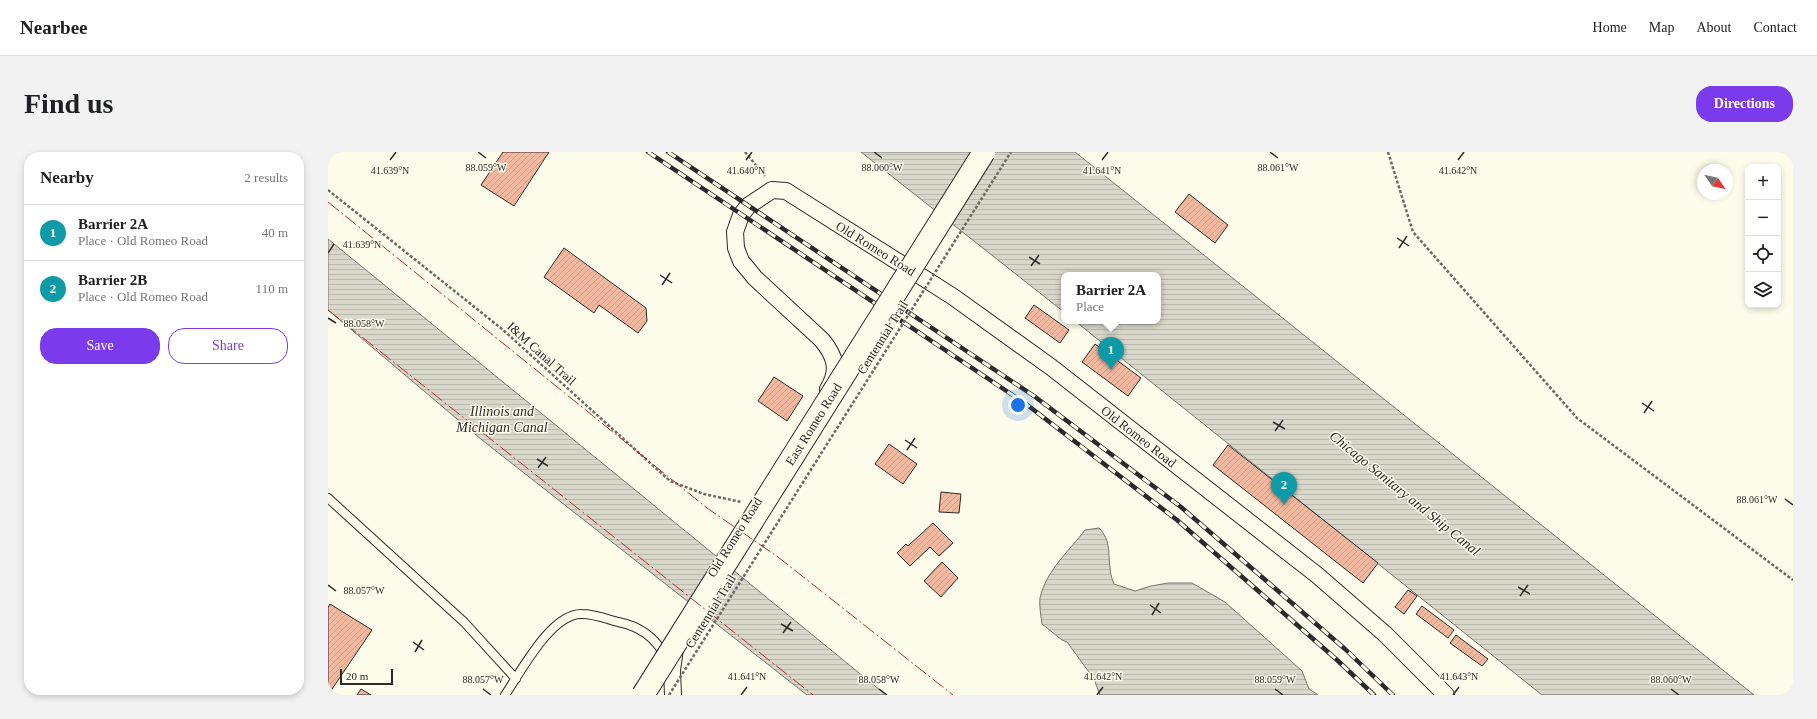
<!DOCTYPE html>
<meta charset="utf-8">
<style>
:root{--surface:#fff;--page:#f2f2f2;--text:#202124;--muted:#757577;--line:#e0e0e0;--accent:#7c3aed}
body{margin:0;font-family:Georgia,serif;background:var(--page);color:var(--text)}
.controls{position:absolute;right:12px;top:12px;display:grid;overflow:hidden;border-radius:8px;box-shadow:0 2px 6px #0003}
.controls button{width:36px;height:36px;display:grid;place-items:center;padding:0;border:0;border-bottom:1px solid var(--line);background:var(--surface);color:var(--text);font:20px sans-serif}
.compass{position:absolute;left:1369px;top:12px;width:36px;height:36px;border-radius:50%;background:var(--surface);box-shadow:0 2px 6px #0003;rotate:124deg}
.scale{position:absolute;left:12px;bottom:10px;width:53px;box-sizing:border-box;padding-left:4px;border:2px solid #2b2b2b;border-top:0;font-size:11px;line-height:14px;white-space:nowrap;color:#2b2b2b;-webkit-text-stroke:3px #fdfbea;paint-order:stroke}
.you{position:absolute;left:690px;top:253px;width:14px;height:14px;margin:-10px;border:3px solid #fff;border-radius:50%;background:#1a73e8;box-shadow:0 0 0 6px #1a73e833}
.badge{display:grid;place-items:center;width:26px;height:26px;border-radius:50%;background:var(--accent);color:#fff;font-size:13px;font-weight:700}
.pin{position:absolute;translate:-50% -33px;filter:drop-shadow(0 1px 2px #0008)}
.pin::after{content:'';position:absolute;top:21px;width:14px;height:12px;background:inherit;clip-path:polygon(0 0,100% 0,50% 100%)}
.popup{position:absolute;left:733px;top:120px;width:100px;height:52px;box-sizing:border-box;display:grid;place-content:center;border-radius:8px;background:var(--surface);filter:drop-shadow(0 1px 3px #0005);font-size:13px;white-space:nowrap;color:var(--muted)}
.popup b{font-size:15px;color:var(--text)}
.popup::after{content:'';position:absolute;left:50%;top:100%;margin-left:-8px;border:8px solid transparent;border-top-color:var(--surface)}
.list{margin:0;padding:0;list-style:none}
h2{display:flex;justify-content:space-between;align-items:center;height:52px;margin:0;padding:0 16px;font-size:17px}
h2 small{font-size:13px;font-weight:400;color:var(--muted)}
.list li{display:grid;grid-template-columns:26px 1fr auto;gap:12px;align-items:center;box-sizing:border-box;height:56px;padding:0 16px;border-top:1px solid var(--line)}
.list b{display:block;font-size:15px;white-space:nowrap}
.list p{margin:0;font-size:13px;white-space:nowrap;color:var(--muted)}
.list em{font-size:13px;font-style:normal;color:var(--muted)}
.actions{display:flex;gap:8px;padding:12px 16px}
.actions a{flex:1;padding:9px 0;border:1px solid var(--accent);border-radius:16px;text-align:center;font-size:14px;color:var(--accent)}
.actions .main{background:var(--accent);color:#fff}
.icon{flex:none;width:22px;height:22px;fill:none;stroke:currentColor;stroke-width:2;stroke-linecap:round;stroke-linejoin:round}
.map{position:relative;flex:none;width:1465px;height:543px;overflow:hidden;border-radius:16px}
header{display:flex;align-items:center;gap:24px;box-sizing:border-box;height:56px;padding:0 20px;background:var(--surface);border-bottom:1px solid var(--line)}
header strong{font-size:19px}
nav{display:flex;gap:22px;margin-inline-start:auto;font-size:14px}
.intro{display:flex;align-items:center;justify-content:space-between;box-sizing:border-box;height:96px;padding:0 24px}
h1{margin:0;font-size:28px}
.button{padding:10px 18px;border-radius:16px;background:var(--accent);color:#fff;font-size:14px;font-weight:700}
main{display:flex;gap:24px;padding:0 24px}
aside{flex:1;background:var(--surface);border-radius:16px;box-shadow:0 2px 6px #0003}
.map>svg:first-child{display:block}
.water{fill:url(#water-rules);stroke:#74746e}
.building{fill:url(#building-hatch);stroke:#2b2b2b}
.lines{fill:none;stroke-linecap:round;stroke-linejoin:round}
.service-casing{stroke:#2b2b2b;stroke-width:10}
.minor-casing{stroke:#2b2b2b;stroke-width:18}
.path{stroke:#6a6964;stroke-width:2.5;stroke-dasharray:3 2;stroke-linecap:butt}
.service{stroke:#fdfbea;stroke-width:8}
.minor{stroke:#fdfbea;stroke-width:16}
.rail-casing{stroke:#2b2b2b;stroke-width:4.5}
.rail{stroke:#fdfbea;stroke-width:3;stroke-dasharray:9;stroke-linecap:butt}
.secondary-bridge-casing{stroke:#2b2b2b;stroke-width:24;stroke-linecap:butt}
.path-bridge{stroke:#6a6964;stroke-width:2.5;stroke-dasharray:3 2;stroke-linecap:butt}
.secondary-bridge{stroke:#fdfbea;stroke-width:22}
.power{stroke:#c62828;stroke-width:1;stroke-dasharray:14 3 2 3;stroke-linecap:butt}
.ticks{fill:none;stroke:#2b2b2b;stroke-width:1.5}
.labels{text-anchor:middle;stroke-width:3;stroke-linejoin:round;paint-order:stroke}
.street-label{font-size:13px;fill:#2b2b2b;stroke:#fdfbea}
.water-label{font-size:14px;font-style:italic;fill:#2b2b2b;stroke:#fdfbea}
.ticks-label{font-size:10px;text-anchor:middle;fill:#2b2b2b;stroke:#fdfbea;stroke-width:3;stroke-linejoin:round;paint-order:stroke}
</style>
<header>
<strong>Nearbee</strong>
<nav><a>Home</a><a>Map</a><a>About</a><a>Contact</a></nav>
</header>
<div class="intro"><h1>Find us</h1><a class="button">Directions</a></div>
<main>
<aside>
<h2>Nearby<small>2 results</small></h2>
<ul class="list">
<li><span class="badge" style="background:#0f9aa8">1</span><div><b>Barrier 2A</b><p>Place · Old Romeo Road</p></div><em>40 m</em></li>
<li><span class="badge" style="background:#0f9aa8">2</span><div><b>Barrier 2B</b><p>Place · Old Romeo Road</p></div><em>110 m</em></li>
</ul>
<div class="actions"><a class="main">Save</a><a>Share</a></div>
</aside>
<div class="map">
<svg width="1465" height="543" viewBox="0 0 1465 543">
<defs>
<pattern id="water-rules" width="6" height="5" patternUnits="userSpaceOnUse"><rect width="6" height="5" fill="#d8d7c9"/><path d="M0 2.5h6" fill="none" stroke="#bab9ad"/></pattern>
<pattern id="building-hatch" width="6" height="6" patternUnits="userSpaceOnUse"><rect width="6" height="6" fill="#f2b8a0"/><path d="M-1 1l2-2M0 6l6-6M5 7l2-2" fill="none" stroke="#d09e8a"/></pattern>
</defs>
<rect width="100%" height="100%" fill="#fdfbea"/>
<path class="water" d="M533,0H747L1426,543H1214L747,169H830V123H736V160Z
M0,87L558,543H479L154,288L0,158Z
M771,376C783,388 780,401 782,416C782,421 784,427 786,432L807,439L823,434L840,431H864L897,450L974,519L981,537L990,543H772L766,527L739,490L734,488L714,472C713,464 711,454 712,446C718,419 741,399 757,378Z"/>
<path class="building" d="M175,0H221L186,54L153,33Z
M861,42L900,73L887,91L847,60Z
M236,96L318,156L319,169L310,181L271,153L266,161L216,125Z
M706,153L741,178L732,191L697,166Z
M767,192L813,226L800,244L754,210Z
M446,225L475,244L459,269L430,249Z
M561,292L589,312L575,332L547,312Z
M900,293L1050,411L1035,431L885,313Z
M613,340L633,342L631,361L611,360Z
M605,371L625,391L611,404L602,395L582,414L569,401L578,392L580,394Z
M614,410L630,426L613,445L596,429Z
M1080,438L1089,444L1076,462L1067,455Z
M2,452L44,478L0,543V455Z
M1094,454L1126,478L1120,486L1088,462Z
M1128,483L1160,507L1154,514L1122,491Z
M33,537L43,543H29Z"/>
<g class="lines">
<defs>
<path id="service" d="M0,346L136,470L188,527
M177,543C193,520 223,461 254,462C266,462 279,467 290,470C311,474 327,485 337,504"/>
<path id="minor" d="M500,237C512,218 507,204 494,188L427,126L413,109L408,96L407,80L413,63L420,54L444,38L458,39L624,144L723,215L989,423L1057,482L1118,543
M345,543L344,518L347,497"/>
</defs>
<use href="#service" class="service-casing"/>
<use href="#minor" class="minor-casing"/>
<path class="path" d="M417,0L437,24
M1060,0L1085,80L1249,266L1465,428
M0,38L174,177L342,329L376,342L413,350"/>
<use href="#service" class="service"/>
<use href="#minor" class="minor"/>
<defs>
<path id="rail" d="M320,0L698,252L849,368L1008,507L1046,543
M340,0L706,244L853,355L1017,497L1065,543"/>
</defs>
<use href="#rail" class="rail-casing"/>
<use href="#rail" class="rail"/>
<defs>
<path id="secondary-bridge" d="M315,543L656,0"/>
</defs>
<use href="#secondary-bridge" class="secondary-bridge-casing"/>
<path class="path-bridge" d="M341,543L683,0"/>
<use href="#secondary-bridge" class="secondary-bridge"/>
<path class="power" d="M0,50L379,356L450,405L625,543
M0,158L485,543"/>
</g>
<path class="ticks" d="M150,0L158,6M546,0L554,6M942,0L950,6M62,8L68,0M418,8L424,0M774,8L780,0M1130,8L1136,0M1069,86L1081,94M1071,96L1079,84M0,101L6,92M701,105L712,112M703,114L711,103M332,123L344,131M334,133L342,121M0,166L8,171M1314,251L1326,259M1316,261L1324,249M945,270L957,277M947,279L955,268M577,288L589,296M579,298L587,286M209,307L220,314M210,316L218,305M1457,347L1465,353M0,433L8,439M1190,435L1202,442M1192,444L1200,433M822,453L833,461M824,463L831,451M453,472L465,479M455,481L463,470M85,490L96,498M87,500L94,488M155,537L163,543M551,537L559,543M947,537L955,543M1343,537L1351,543M413,543L419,535M769,543L775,535M1125,543L1131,535"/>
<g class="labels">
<g class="street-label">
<text transform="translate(548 96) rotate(32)" y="5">Old Romeo Road</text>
<text transform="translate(554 185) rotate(-58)" y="5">Centennial Trail</text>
<text transform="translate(214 201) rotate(42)" y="5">I&amp;M Canal Trail</text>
<text transform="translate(485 272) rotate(-58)" y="5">East Romeo Road</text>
<text transform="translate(811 284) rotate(38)" y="5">Old Romeo Road</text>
<text transform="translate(406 385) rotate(-58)" y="5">Old Romeo Road</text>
<text transform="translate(382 459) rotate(-58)" y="5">Centennial Trail</text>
</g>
<g class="water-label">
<text x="174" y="264">Illinois and<tspan x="174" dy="16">Michigan Canal</tspan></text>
<text transform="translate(1077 341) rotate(39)" y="5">Chicago Sanitary and Ship Canal</text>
</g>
</g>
<g class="ticks-label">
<text x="158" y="19">88.059°W</text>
<text x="554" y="19">88.060°W</text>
<text x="950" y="19">88.061°W</text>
<text x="62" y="22">41.639°N</text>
<text x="418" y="22">41.640°N</text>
<text x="774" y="22">41.641°N</text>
<text x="1130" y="22">41.642°N</text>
<text x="34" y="96">41.639°N</text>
<text x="36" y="175">88.058°W</text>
<text x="1429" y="351">88.061°W</text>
<text x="36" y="442">88.057°W</text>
<text x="419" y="528">41.641°N</text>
<text x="775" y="528">41.642°N</text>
<text x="1131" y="528">41.643°N</text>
<text x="155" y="531">88.057°W</text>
<text x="551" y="531">88.058°W</text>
<text x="947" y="531">88.059°W</text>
<text x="1343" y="531">88.060°W</text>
</g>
</svg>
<div class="controls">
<button>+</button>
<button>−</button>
<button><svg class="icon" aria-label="locate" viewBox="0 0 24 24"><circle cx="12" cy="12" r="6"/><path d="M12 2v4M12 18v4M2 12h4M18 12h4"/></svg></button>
<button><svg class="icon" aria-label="layers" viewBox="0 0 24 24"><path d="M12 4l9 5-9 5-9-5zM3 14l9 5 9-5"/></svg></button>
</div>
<svg class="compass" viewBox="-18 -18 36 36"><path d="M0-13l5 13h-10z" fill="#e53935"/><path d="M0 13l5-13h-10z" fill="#757577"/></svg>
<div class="scale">20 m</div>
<div class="you"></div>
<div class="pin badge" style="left:783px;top:218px;background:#0f9aa8">1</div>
<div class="popup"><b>Barrier 2A</b>Place</div>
<div class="pin badge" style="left:956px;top:353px;background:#0f9aa8">2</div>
</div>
</main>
